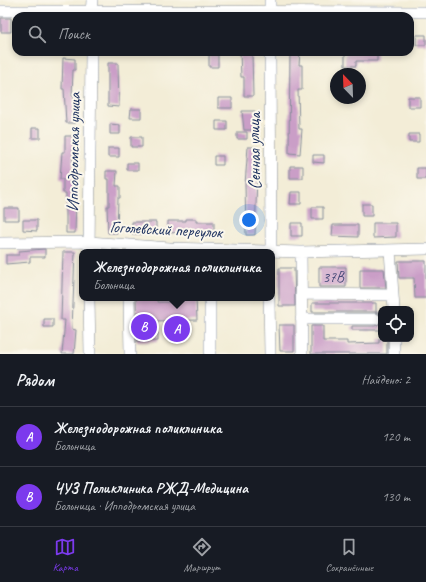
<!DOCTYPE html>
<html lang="ru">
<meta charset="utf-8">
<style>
:root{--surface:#171b24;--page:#20242c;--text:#f1f3f6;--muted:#9ea1a6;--line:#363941;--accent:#7c3aed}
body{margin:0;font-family:Caveat,sans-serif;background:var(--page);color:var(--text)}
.controls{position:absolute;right:12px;bottom:12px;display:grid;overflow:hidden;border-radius:8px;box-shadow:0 2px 6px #0003}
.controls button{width:36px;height:36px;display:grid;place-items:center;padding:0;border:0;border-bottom:1px solid var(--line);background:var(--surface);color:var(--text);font:20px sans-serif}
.compass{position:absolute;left:330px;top:68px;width:36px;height:36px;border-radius:50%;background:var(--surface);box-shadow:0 2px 6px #0003;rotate:337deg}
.you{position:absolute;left:249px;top:220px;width:14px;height:14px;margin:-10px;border:3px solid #fff;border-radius:50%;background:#1a73e8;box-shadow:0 0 0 6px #1a73e833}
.badge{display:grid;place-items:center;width:26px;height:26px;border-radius:50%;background:var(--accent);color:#fff;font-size:13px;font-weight:700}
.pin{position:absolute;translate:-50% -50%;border:2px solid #fff;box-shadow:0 1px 4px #0006}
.popup{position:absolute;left:79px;top:249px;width:196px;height:52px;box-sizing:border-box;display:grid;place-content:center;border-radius:8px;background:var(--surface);filter:drop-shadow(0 1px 3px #0005);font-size:13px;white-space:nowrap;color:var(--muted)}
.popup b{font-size:15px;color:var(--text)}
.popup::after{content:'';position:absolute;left:50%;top:100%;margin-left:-8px;border:8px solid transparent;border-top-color:var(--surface)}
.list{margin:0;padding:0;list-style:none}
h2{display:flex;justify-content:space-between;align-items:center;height:52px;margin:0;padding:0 16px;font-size:17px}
h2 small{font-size:13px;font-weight:400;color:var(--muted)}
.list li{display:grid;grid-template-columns:26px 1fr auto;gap:12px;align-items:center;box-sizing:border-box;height:60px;padding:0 16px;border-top:1px solid var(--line)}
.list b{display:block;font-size:15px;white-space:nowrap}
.list p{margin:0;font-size:13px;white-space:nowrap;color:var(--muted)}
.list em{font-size:13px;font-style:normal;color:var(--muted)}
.icon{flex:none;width:22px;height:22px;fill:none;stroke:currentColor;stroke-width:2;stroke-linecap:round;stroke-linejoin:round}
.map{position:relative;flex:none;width:426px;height:354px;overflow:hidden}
.search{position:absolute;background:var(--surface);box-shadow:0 2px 6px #0003;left:12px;right:12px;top:12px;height:44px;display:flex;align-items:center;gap:10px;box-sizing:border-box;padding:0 14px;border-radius:12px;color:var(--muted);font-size:15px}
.sheet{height:172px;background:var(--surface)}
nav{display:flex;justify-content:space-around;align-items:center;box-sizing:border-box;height:56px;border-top:1px solid var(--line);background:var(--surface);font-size:11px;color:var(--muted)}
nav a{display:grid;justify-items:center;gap:2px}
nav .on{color:var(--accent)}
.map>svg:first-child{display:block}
.building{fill:#ca9ec7}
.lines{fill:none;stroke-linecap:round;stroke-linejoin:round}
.minor-casing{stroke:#878e9a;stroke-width:12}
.minor{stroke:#fff;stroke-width:11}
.labels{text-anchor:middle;stroke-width:4;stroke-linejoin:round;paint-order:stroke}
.number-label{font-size:15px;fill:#474b78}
.street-label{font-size:17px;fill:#1b2f5e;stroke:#fbf7ec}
</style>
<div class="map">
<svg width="426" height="354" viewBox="0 0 426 354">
<rect width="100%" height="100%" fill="#fbf7ec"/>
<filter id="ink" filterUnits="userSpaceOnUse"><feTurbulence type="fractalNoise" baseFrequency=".025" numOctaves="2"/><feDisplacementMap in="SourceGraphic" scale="8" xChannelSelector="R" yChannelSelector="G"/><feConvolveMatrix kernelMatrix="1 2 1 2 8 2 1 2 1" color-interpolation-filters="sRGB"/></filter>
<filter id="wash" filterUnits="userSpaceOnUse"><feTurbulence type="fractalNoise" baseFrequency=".012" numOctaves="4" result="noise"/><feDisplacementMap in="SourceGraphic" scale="16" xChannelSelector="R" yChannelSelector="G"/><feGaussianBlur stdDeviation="0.9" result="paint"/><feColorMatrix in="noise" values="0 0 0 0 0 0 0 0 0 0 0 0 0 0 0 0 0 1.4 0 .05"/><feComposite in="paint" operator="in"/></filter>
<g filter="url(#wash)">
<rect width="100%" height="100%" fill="#f3edd7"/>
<g id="blocks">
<path class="building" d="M1,18H11V32H1Z
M416,35H426V45H416Z
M290,52H300L299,65H302V90H298L299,129H302L300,154L289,153Z
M345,52H377V61H356V66H345Z
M240,53H252L253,96H244V77H241Z
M209,55H218V67H209Z
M63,58L75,59V70H73L72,96H74L75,123H66L64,89H62Z
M108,63H118L119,107L108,106Z
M408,97H420V107H408Z
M218,98H232V108H218Z
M131,109H141V118H130Z
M242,111H255V130H244Z
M216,121H227V130H216Z
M110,124L120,125V134H110Z
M32,128H40V138H32Z
M237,132H247V139H237Z
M409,134H419V142H409Z
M65,136H75V146H73V168L75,169L73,200H76L75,233H66V193H63V179H60L62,152H65Z
M131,137H142V147H131Z
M248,147H258L255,235H246L245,184Z
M108,148H119V157H108Z
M313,155H324V163L313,162Z
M214,156H223V165H214Z
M127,163H138V170H127Z
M290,166H303V178H290Z
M417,168H426V179H417Z
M106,171H117L116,186H120V198H118L117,233H108L107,206H109V179H106Z
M291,192H301V204H290Z
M362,204H372V216H362Z
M312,207H323V219H312Z
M4,208H19V220H4Z
M186,219H196V222H214V234L203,235V231L168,233V221H186Z
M23,220H37V231L23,230Z
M132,222H156V234H132Z
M291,223H302V236H291Z
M373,223H396V237L373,238Z
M333,225H358V237L332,236Z
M45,249V257H30V262L6,264V255H19V251Z
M63,252H75L72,329L76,330L74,354H62L65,320H61Z
M398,261H426V298H415L414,278H399Z
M319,267H346V287H319Z
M279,268H294L295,306H279Z
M360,269H384L386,288H360Z
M136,298H157V302H178V298H196L197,320L153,321V333H158V341L137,342Z
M312,303H376V312H381V315L375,312H312Z
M44,319H53V327H44Z
M381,323V330H352V326H375Z
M279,325H294V351H280Z
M311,326H323V341H347V344L379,343V339H387V354H311Z"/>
</g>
</g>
<g filter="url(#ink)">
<use href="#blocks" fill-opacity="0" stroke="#878e9a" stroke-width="1"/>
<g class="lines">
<defs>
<path id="minor" d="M270,0V16
M0,11L426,12
M91,16L92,0
M270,52L271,251
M0,243L89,242L170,248L301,252L426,249
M390,250L393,295
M89,252L91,52
M301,252L302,354
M301,294L393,295L394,309
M89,298L90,354
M129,298L130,354
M210,298V354
M269,298L270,354
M301,319H375
M394,339V354"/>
</defs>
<use href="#minor" class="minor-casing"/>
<use href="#minor" class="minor"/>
</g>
</g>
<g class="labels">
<g class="number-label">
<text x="333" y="282">37В</text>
</g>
<g class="street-label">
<text transform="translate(254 151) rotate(-90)" y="6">Сенная улица</text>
<text transform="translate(73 152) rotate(-89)" y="6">Ипподромская улица</text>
<text transform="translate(166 229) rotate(3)" y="6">Гоголевский переулок</text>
</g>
</g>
</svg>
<div class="controls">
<button><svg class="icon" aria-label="locate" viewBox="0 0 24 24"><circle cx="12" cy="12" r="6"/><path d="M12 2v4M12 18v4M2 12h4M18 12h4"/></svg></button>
</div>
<svg class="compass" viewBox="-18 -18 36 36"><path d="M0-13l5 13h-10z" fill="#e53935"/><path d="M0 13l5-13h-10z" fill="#9ea1a6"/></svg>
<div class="you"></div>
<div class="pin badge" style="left:177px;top:329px">A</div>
<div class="popup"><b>Железнодорожная поликлиника</b>Больница</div>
<div class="pin badge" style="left:144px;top:327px">B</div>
<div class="search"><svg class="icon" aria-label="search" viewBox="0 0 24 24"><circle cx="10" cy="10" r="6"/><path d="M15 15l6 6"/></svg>Поиск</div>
</div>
<section class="sheet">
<h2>Рядом<small>Найдено: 2</small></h2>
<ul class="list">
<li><span class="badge">A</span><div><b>Железнодорожная поликлиника</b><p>Больница</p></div><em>120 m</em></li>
<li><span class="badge">B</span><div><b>ЧУЗ Поликлиника РЖД-Медицина</b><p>Больница · Ипподромская улица</p></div><em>130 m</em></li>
</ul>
</section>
<nav>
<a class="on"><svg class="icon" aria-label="map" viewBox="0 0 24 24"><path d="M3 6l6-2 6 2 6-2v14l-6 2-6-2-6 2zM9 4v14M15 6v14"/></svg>Карта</a>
<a><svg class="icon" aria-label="directions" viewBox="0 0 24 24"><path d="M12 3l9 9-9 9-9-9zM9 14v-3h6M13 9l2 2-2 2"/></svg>Маршрут</a>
<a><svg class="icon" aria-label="saved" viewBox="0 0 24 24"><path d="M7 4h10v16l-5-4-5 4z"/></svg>Сохранённые</a>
</nav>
